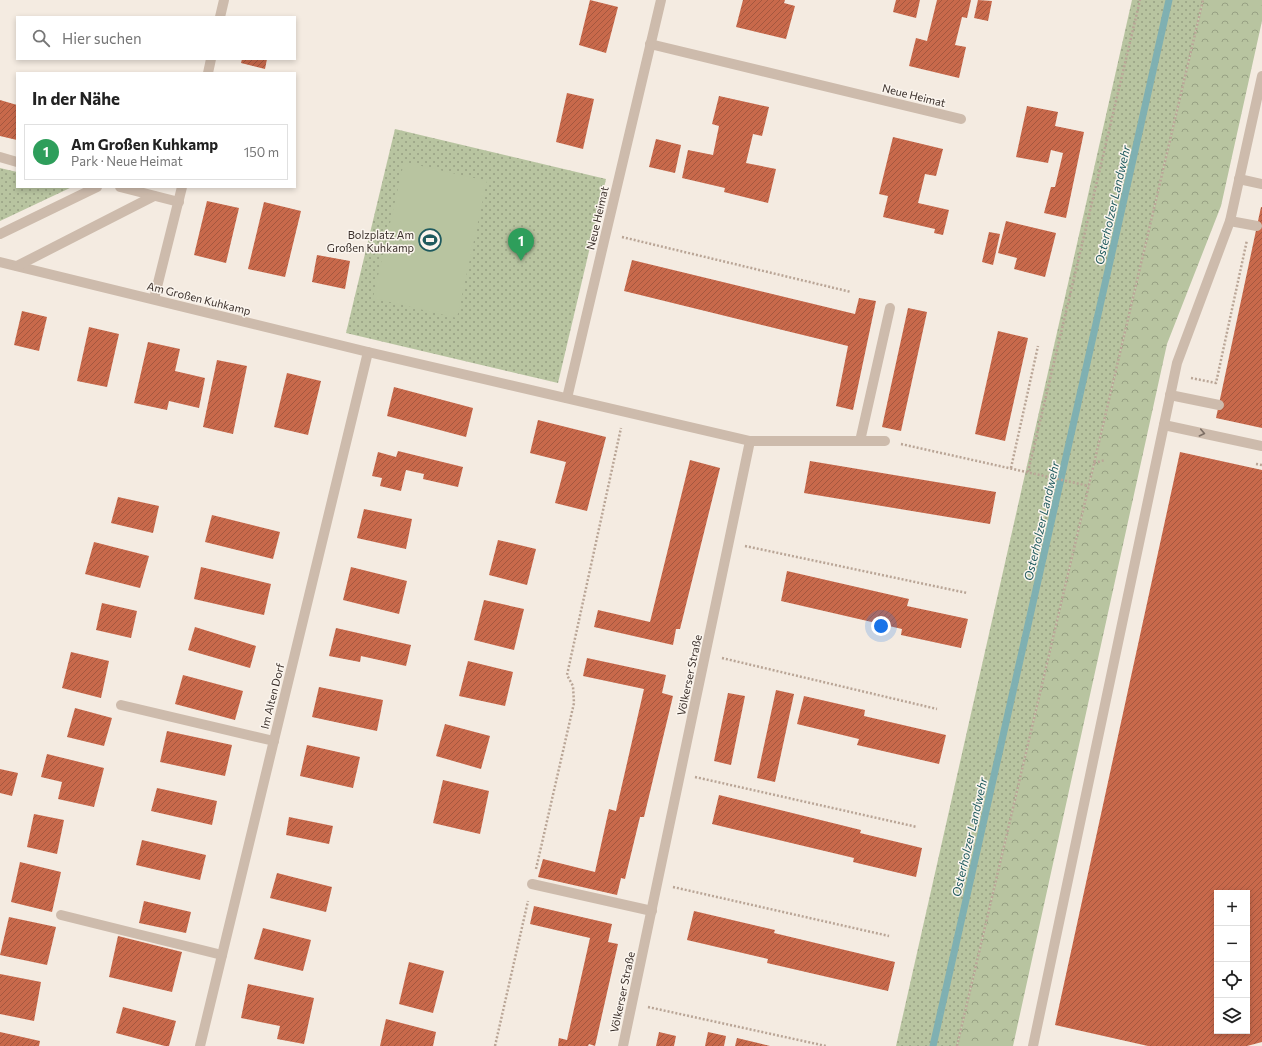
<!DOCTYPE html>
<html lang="de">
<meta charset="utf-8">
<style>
:root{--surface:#fff;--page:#f6f6f6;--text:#222;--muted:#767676;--line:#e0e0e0;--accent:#1f5a5e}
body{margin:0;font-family:Commissioner,sans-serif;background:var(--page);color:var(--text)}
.controls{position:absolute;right:12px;bottom:12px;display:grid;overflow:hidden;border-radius:0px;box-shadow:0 2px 6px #0003}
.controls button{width:36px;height:36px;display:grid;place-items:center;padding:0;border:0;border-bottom:1px solid var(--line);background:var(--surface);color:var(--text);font:20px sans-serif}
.you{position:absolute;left:881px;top:626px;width:14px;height:14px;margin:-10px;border:3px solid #fff;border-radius:50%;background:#1a73e8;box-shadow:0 0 0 6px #1a73e833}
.badge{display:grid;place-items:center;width:26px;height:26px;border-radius:50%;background:var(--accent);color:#fff;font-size:13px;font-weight:700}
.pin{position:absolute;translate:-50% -33px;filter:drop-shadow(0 1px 2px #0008)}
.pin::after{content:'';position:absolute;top:21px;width:14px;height:12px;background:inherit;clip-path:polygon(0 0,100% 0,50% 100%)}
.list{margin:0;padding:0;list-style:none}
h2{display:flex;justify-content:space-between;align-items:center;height:52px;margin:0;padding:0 16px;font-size:17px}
h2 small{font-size:13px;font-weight:400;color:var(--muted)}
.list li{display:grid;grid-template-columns:26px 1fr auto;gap:12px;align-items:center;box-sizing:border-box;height:56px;margin:0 8px 8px;padding:0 8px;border:1px solid var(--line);border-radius:0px}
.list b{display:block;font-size:15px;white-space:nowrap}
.list p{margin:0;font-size:13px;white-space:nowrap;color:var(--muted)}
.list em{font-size:13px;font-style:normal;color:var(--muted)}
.icon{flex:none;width:22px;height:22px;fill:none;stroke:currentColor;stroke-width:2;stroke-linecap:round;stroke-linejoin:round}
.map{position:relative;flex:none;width:1262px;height:1046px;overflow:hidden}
.search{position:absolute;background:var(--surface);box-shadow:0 2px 6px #0003;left:16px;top:16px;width:280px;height:44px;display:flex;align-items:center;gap:10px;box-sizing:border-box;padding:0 14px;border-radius:0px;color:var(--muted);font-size:15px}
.panel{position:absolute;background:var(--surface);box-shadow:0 2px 6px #0003;left:16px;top:72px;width:280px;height:116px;border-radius:0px}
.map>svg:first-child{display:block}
.grass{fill:url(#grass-dots)}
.forest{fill:url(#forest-crowns)}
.pitch{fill:#b8c4a0}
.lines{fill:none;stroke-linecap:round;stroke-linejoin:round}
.stream{stroke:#7fb0b2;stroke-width:7}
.building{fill:url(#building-hatch);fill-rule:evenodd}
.path{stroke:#b9a596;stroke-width:2.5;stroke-dasharray:2 2;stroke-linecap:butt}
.service{stroke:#cdbbac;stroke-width:10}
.minor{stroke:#cdbbac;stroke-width:10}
.oneway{stroke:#7d6f65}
.labels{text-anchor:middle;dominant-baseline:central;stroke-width:3;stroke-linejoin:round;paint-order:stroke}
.street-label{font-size:11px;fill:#3b302b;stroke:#fbf5ee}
.poi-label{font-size:11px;fill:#3b302b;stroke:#fbf5ee;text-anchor:end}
.water-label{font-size:12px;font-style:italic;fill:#1f5a5e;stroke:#fbf5ee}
</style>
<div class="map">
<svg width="1262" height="1046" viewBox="0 0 1262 1046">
<defs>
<pattern id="grass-dots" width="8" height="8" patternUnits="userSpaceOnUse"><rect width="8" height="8" fill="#b8c4a0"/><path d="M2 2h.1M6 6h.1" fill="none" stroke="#97a083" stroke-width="1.8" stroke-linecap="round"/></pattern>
<pattern id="forest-crowns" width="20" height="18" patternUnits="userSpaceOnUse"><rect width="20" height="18" fill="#b8c4a0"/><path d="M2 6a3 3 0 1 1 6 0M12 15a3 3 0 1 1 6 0" fill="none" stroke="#97a083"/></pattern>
<pattern id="building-hatch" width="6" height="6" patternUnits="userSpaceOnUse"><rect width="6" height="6" fill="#c8694b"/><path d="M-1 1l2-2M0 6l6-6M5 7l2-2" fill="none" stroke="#a4573f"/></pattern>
</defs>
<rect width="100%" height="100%" fill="#f4ebe1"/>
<g class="grass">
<polygon points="1132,0 1203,0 957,1046 896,1046"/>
<polygon points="395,129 606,179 558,383 346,333"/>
<polygon points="0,168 17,172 17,187 72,187 0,221"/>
</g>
<polygon class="forest" points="1203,0 1262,0 1262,21 1221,206 1167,344 1013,1046 957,1046"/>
<polygon class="pitch" points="404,162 487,181 457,318 373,298"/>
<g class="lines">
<polyline class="stream" points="933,1046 1169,0"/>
</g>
<g class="building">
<polygon points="590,0 618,7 606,53 579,45"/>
<polygon points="743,0 785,0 784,3 795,6 786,39 736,27"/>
<polygon points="896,0 920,0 916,18 893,12"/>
<polygon points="937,0 971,0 967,18 962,17 955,45 966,47 959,78 909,66 916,38 927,41"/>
<polygon points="978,0 992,1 988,21 974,18"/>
<polygon points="242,59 267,59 265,69 241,63"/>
<polygon points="567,93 594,99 583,149 556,142"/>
<polygon points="719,96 769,107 762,136 753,134 746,163 776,169 768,203 724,192 725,188 682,178 688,150 713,155 719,126 712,124"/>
<polygon points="0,100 17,105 17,140 0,136"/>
<polygon points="1027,106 1058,112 1055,126 1084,132 1066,218 1044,213 1051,187 1055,187 1063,153 1051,150 1048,163 1016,157"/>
<polygon points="893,137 943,149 936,176 925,174 918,203 949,210 943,235 934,233 935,229 883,217 888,196 879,194"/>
<polygon points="656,139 681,145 675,173 649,167"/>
<polygon points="207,201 239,208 226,263 194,255"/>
<polygon points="264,202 301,211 285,277 248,269"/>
<polygon points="1261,207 1262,207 1262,428 1216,418"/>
<polygon points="1006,221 1056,233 1045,277 1014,269 1017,258 998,253"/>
<polygon points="989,232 1000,234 993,265 982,262"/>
<polygon points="317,255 350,261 345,289 312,282"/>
<polygon points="632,260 855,314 859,298 876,301 853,410 836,406 848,346 624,291"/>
<polygon points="908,308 927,312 901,431 882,427"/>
<polygon points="22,311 47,317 39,351 14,345"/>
<polygon points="89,327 119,334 107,387 77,381"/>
<polygon points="998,331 1028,338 1005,441 975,434"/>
<polygon points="148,342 180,349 175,371 205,378 199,408 169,401 167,410 134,403"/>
<polygon points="217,360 247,366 233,434 203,427"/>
<polygon points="287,373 321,381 308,435 274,427"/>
<polygon points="394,387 473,408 466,437 387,416"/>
<polygon points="538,420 606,437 587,511 555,503 566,462 530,453"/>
<polygon points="398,451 463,467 458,487 423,479 424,474 406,470 401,491 380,486 382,478 372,476 378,452 396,457"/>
<path d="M1180,452L1262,470V1042L1247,1046H1148L1055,1025ZM1217,893H1247V1031H1217Z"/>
<polygon points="690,460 720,468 680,629 676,629 673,645 594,627 598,610 650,622"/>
<polygon points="810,461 996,492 990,524 804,493"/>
<polygon points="118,497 159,506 153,533 111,523"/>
<polygon points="364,509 412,519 406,549 357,538"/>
<polygon points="212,515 280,532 273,559 205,542"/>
<polygon points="498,540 536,549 527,585 489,575"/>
<polygon points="94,542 149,556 140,588 85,574"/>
<polygon points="201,567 271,584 264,615 194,599"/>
<polygon points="351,567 407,581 399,614 343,600"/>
<polygon points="787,571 909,599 907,606 968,619 961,648 901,635 902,629 781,601"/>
<polygon points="484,600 524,609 514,650 474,640"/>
<polygon points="102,603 137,611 131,638 96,630"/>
<polygon points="195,627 256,646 250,668 188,650"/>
<polygon points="336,628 411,645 406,666 361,656 360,662 329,656"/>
<polygon points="71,652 109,661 101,698 62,688"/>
<polygon points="587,658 666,675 662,693 673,696 644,817 640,817 625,879 621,878 617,895 538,877 543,859 595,872 609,809 616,811 644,689 583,676"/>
<polygon points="468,661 513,672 505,706 459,696"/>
<polygon points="183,675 243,691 235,720 175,704"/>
<polygon points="319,687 383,700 377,731 312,717"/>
<polygon points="776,690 794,694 775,782 757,778"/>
<polygon points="728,693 745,696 731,765 714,761"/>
<polygon points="804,696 865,710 864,716 946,735 939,764 857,745 859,739 797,724"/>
<polygon points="75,708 112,718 104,746 67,737"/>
<polygon points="445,724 490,736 481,769 436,756"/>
<polygon points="167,731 232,745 225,776 160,762"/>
<polygon points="307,745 360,757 353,788 300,776"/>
<polygon points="47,754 104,768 94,807 58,799 62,782 41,777"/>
<polygon points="0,769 18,773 12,796 0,793"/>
<polygon points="443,780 489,791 480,834 433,823"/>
<polygon points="157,788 217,801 212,825 151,811"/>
<polygon points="719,795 861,830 860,833 922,848 916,877 853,862 854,858 712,824"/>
<polygon points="34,814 64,820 57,854 27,847"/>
<polygon points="289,817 333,826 329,844 286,835"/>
<polygon points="142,840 206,855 200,880 136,865"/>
<polygon points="20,862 61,872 52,912 11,902"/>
<polygon points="277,873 332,887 326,912 270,898"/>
<polygon points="144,901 191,912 186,933 139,923"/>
<polygon points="534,906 612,924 608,942 618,944 595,1046 589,1044 588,1046 558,1046 559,1038 567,1040 590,938 530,924"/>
<polygon points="694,911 775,930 774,933 895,962 888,991 767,963 768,959 687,940"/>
<polygon points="9,917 56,927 47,965 0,955"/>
<polygon points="263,928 311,940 303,971 254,959"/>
<polygon points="118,936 182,952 172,992 109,977"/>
<polygon points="409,962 444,971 433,1013 399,1004"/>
<polygon points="0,974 41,982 34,1021 0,1014"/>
<polygon points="248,984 314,998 304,1044 277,1039 280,1026 241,1018"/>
<polygon points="123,1007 176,1021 169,1046 165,1046 116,1033"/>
<polygon points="386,1019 436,1032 433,1046 380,1046"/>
<polygon points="0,1032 40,1041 39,1046 0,1046"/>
<polygon points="659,1032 676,1036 674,1046 656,1046"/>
<polygon points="708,1032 726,1036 724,1046 705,1046"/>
<polygon points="737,1038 758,1043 770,1046 735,1046"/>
</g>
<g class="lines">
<g class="path">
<polyline points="622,237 851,292"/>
<polyline points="1191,378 1216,383 1247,240"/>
<polyline points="901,444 1089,486"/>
<polyline points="1094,463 1105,460"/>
<polyline points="1256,464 1262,465"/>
<polyline points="1011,468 1038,346"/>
<polyline points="1028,472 1140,0"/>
<polyline points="745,546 967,593"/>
<polyline points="722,658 937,709"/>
<polyline points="695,777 917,827"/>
<polyline points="536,869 574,703 573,686 567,675 621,428"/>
<polyline points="673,887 889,936"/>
<polyline points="648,1007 826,1046"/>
<polyline points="495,1046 528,901"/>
<polyline points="957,1046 1203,0"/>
</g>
<g class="service">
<polyline points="1239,179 1262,184"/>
<polyline points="1230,221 1257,226"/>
<polyline points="1170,395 1219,405"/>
<polyline points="1164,425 1262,446"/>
<polyline points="860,441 890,308"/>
<polyline points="121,705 274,741"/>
<polyline points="532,884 652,911"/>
<polyline points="61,915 222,955"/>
<polyline points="1033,1046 1177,363 1230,221 1262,76"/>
</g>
<g class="minor">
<polyline points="220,17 224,0"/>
<polyline points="650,44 961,119"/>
<polyline points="208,73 211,59"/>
<polyline points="0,157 17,162"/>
<polyline points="120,187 179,202"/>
<polyline points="0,234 97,187"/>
<polyline points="0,262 368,352 750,441 885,441"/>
<polyline points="17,266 154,196"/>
<polyline points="154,299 182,187"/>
<polyline points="567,398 661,0"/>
<polyline points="200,1046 368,352"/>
<polyline points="623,1046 750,441"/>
</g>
</g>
<defs><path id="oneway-chevron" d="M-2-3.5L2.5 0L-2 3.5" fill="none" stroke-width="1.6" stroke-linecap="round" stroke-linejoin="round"/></defs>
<use class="oneway" href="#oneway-chevron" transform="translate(1202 433) rotate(12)"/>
<defs>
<g id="stadium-ring" transform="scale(1.15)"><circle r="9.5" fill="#fbf5ee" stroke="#1f5a5e" stroke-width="1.5"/><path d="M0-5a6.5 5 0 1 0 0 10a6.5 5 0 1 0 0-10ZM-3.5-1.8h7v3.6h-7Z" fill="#1f5a5e"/></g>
</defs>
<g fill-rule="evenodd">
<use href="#stadium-ring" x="430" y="240"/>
</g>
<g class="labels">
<g class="street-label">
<text transform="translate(914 95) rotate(14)">Neue Heimat</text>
<text transform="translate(597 218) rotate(-77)">Neue Heimat</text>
<text transform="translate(199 298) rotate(14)">Am Großen Kuhkamp</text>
<text transform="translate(689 675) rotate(-78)">Völkerser Straße</text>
<text transform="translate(272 696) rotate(-76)">Im Alten Dorf</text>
<text transform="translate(622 992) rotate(-78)">Völkerser Straße</text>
</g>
<g class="poi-label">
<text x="414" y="234">Bolzplatz Am<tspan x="414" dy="13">Großen Kuhkamp</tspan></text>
</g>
<g class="water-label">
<text transform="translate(1112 205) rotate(-77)">Osterholzer Landwehr</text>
<text transform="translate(1041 521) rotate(-77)">Osterholzer Landwehr</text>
<text transform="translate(969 837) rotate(-77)">Osterholzer Landwehr</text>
</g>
</g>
</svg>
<div class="controls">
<button>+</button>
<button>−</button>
<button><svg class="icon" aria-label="locate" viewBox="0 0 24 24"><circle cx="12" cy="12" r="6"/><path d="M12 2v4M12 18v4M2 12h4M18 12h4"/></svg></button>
<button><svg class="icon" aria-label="layers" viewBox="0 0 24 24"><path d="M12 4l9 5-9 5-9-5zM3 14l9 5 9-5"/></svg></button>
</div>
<div class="you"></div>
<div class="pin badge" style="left:521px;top:261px;background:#2e9e5b">1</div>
<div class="search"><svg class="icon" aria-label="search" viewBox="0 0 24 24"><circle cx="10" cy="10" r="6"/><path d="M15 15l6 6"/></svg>Hier suchen</div>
<section class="panel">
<h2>In der Nähe<small></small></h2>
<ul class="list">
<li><span class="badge" style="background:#2e9e5b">1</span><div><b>Am Großen Kuhkamp</b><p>Park · Neue Heimat</p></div><em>150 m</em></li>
</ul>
</section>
</div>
